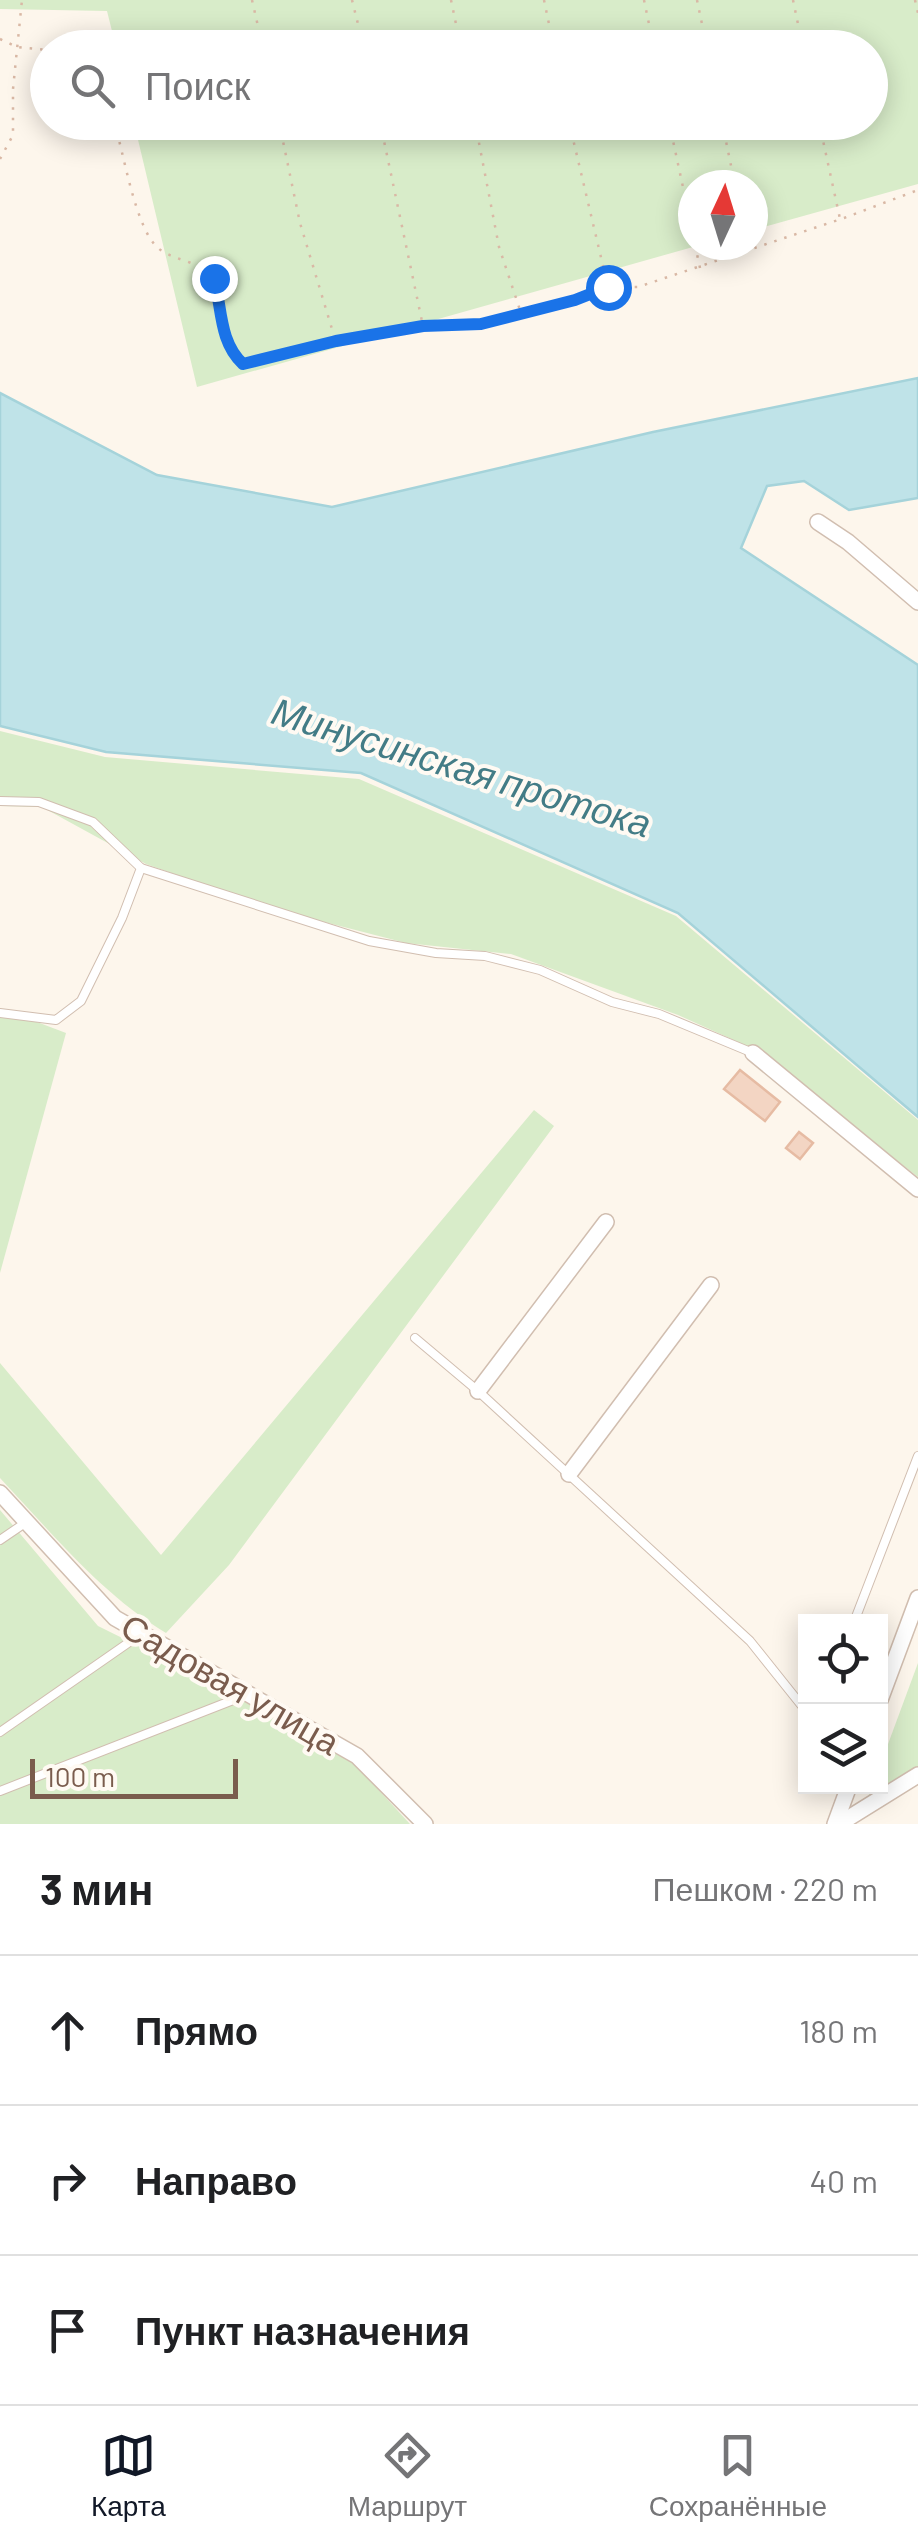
<!DOCTYPE html>
<html lang="ru">
<meta charset="utf-8">
<style>
:root{--surface:#fff;--page:#f2f2f2;--text:#202124;--muted:#757577;--line:#e0e0e0;--accent:#111827}
body{margin:0;font-family:Barlow,sans-serif;background:var(--page);color:var(--text)}
.controls{position:absolute;right:30px;bottom:30px;display:grid;overflow:hidden;border-radius:0px;box-shadow:0 5px 25px #0003}
.controls button{width:90px;height:90px;display:grid;place-items:center;padding:0;border:0;border-bottom:2px solid var(--line);background:var(--surface);color:var(--text);font:50px sans-serif}
.compass{position:absolute;left:678px;top:170px;width:90px;height:90px;border-radius:50%;background:var(--surface);box-shadow:0 5px 25px #0003;rotate:4deg}
.scale{position:absolute;left:30px;bottom:25px;width:208px;box-sizing:border-box;padding-left:10px;border:5px solid #7a5c4d;border-top:0;font-size:28px;line-height:35px;white-space:nowrap;color:#7a5c4d;-webkit-text-stroke:8px #fffaf3;paint-order:stroke}
.stop{position:absolute;width:30px;height:30px;margin:-22px;border:8px solid #1a73e8;border-radius:50%;background:#fff}
.stop.end{background:#1a73e8;border-color:#fff;box-shadow:0 2px 10px #0008}
.list{margin:0;padding:0;list-style:none}
h2{display:flex;justify-content:space-between;align-items:center;height:130px;margin:0;padding:0 40px;font-size:42px}
h2 small{font-size:32px;font-weight:400;color:var(--muted)}
.list li{display:grid;grid-template-columns:65px 1fr auto;gap:30px;align-items:center;box-sizing:border-box;height:150px;padding:0 40px;border-top:2px solid var(--line)}
.list b{display:block;font-size:38px;white-space:nowrap}
.list em{font-size:32px;font-style:normal;color:var(--muted)}
.icon{flex:none;width:55px;height:55px;fill:none;stroke:currentColor;stroke-width:2;stroke-linecap:round;stroke-linejoin:round}
.map{position:relative;flex:none;width:918px;height:1824px;overflow:hidden}
.search{position:absolute;background:var(--surface);box-shadow:0 5px 25px #0003;left:30px;right:30px;top:30px;height:110px;display:flex;align-items:center;gap:25px;box-sizing:border-box;padding:0 35px;border-radius:55px;color:var(--muted);font-size:38px}
.sheet{height:580px;background:var(--surface)}
nav{display:flex;justify-content:space-around;align-items:center;box-sizing:border-box;height:140px;border-top:2px solid var(--line);background:var(--surface);font-size:28px;color:var(--muted)}
nav a{display:grid;justify-items:center;gap:5px}
nav .on{color:var(--accent)}
.map>svg:first-child{display:block}
.green{fill:#d8ecc9}
.water{fill:#bfe3e8;stroke:#a5d3da;stroke-width:2.5}
.building{fill:#f3d5c3;stroke:#e6bba3;stroke-width:2.5}
.lines{fill:none;stroke-linecap:round;stroke-linejoin:round}
.service-casing{stroke:#d1beb0;stroke-width:10}
.minor-casing{stroke:#d1beb0;stroke-width:18}
.path{stroke:#d9b8a5;stroke-width:2.5;stroke-dasharray:2.5 8;stroke-linecap:butt}
.service{stroke:#fff;stroke-width:8}
.minor{stroke:#fff;stroke-width:15}
.route{stroke:#1a73e8;stroke-width:12}
.labels{text-anchor:middle;dominant-baseline:central;stroke-width:8;stroke-linejoin:round;paint-order:stroke}
.street-label{font-size:35px;fill:#7a5c4d;stroke:#fffaf3}
.water-label{font-size:38px;font-style:italic;fill:#437c86;stroke:#fffaf3}
</style>
<div class="map">
<svg width="918" height="1824" viewBox="0 0 918 1824">
<rect width="100%" height="100%" fill="#fdf6ec"/>
<g class="green">
<polygon points="0,0 918,0 918,184 753,230 753,185 693,185 693,245 700,245 197,387 134,123 870,122 870,48 116,47 107,11 0,9"/>
<polygon points="0,731 105,757 359,779 676,916 918,1120 918,1177 756,1050 678,1015 511,954 406,943 270,908 146,864 42,807 0,806"/>
<polygon points="16,1014 66,1033 0,1273 0,1016"/>
<path d="M534,1110L554,1126L229,1565L166,1633C101,1594 52,1533 0,1478V1363L161,1555Z"/>
<polygon points="0,1510 98,1626 181,1667 352,1761 410,1824 0,1824"/>
<polygon points="918,1663 918,1781 868,1797 872,1787 880,1786 881,1763"/>
</g>
<polygon class="water" points="918,378 918,498 849,510 804,481 767,486 741,548 918,665 918,1117 678,913 361,773 106,752 0,726 0,393 157,475 332,507 653,432"/>
<g class="building">
<polygon points="740,1070 780,1102 765,1121 724,1089"/>
<polygon points="799,1132 813,1143 800,1159 786,1148"/>
</g>
<g class="lines">
<g class="service-casing">
<g id="service">
<polyline points="0,801 39,802 93,822 141,868 122,918 81,1001 56,1020 0,1013"/>
<polyline points="141,868 369,941 436,953 485,956 540,970 612,1002 659,1014 753,1053"/>
<polyline points="415,1338 478,1391 750,1641 806,1711"/>
<polyline points="0,1540 25,1523"/>
<polyline points="854,1622 918,1456"/>
<polyline points="0,1732 141,1634"/>
<polyline points="0,1791 246,1695"/>
</g>
</g>
<g class="minor-casing">
<g id="minor">
<polyline points="818,522 848,542 918,602"/>
<polyline points="753,1053 918,1189"/>
<polyline points="478,1391 606,1222"/>
<polyline points="569,1474 711,1285"/>
<polyline points="0,1493 115,1618 357,1756 425,1824"/>
<polyline points="880,1700 918,1598"/>
<polyline points="835,1824 849,1786"/>
<polyline points="839,1824 918,1775"/>
</g>
</g>
<g class="path">
<polyline points="252,0 263,48"/>
<polyline points="352,0 364,48"/>
<polyline points="451,0 461,48"/>
<polyline points="544,0 554,48"/>
<polyline points="644,0 654,48"/>
<polyline points="697,0 707,48"/>
<polyline points="793,0 803,48"/>
<polyline points="915,0 918,13"/>
<polyline points="0,39 17,47 48,50"/>
<path d="M114,122C124,153 135,228 158,248C173,261 201,261 213,277C229,299 213,336 243,364L336,341L423,327L481,325L575,300L608,287H638L844,218L918,190"/>
<polyline points="279,122 300,223 335,339"/>
<polyline points="380,122 423,326"/>
<polyline points="475,122 499,247 520,310"/>
<polyline points="569,122 608,287"/>
<polyline points="669,122 693,234"/>
<polyline points="722,122 735,185"/>
<polyline points="819,122 840,219"/>
<polyline points="0,159 13,135 13,89 22,0"/>
<polyline points="695,245 700,268"/>
</g>
<use href="#service" class="service"/>
<use href="#minor" class="minor"/>
</g>
<g class="lines">
<path class="route" d="M214,278C222,308 219,342 243,364L336,341L423,326L481,324L575,300L608,287"/>
</g>
<g class="labels">
<g class="street-label">
<text transform="translate(231 1683) rotate(30)">Садовая улица</text>
</g>
<g class="water-label">
<text transform="translate(462 766) rotate(17)">Минусинская протока</text>
</g>
</g>
</svg>
<div class="controls">
<button><svg class="icon" aria-label="locate" viewBox="0 0 24 24"><circle cx="12" cy="12" r="6"/><path d="M12 2v4M12 18v4M2 12h4M18 12h4"/></svg></button>
<button><svg class="icon" aria-label="layers" viewBox="0 0 24 24"><path d="M12 4l9 5-9 5-9-5zM3 14l9 5 9-5"/></svg></button>
</div>
<svg class="compass" viewBox="-18 -18 36 36"><path d="M0-13l5 13h-10z" fill="#e53935"/><path d="M0 13l5-13h-10z" fill="#757577"/></svg>
<div class="scale">100 m</div>
<div class="stop" style="left:608px;top:287px"></div>
<div class="stop end" style="left:214px;top:278px"></div>
<div class="search"><svg class="icon" aria-label="search" viewBox="0 0 24 24"><circle cx="10" cy="10" r="6"/><path d="M15 15l6 6"/></svg>Поиск</div>
</div>
<section class="sheet">
<h2>3 мин<small>Пешком · 220 m</small></h2>
<ul class="list">
<li><svg class="icon" aria-label="ahead" viewBox="0 0 24 24"><path d="M12 20V5M6 11l6-6 6 6"/></svg><div><b>Прямо</b></div><em>180 m</em></li>
<li><svg class="icon" aria-label="right" viewBox="0 0 24 24"><path d="M7 20v-9h11M14 6l5 5-5 5"/></svg><div><b>Направо</b></div><em>40 m</em></li>
<li><svg class="icon" aria-label="arrive" viewBox="0 0 24 24"><path d="M6 21V4h12l-3 4 3 4H6"/></svg><div><b>Пункт назначения</b></div></li>
</ul>
</section>
<nav>
<a class="on"><svg class="icon" aria-label="map" viewBox="0 0 24 24"><path d="M3 6l6-2 6 2 6-2v14l-6 2-6-2-6 2zM9 4v14M15 6v14"/></svg>Карта</a>
<a><svg class="icon" aria-label="directions" viewBox="0 0 24 24"><path d="M12 3l9 9-9 9-9-9zM9 14v-3h6M13 9l2 2-2 2"/></svg>Маршрут</a>
<a><svg class="icon" aria-label="saved" viewBox="0 0 24 24"><path d="M7 4h10v16l-5-4-5 4z"/></svg>Сохранённые</a>
</nav>
